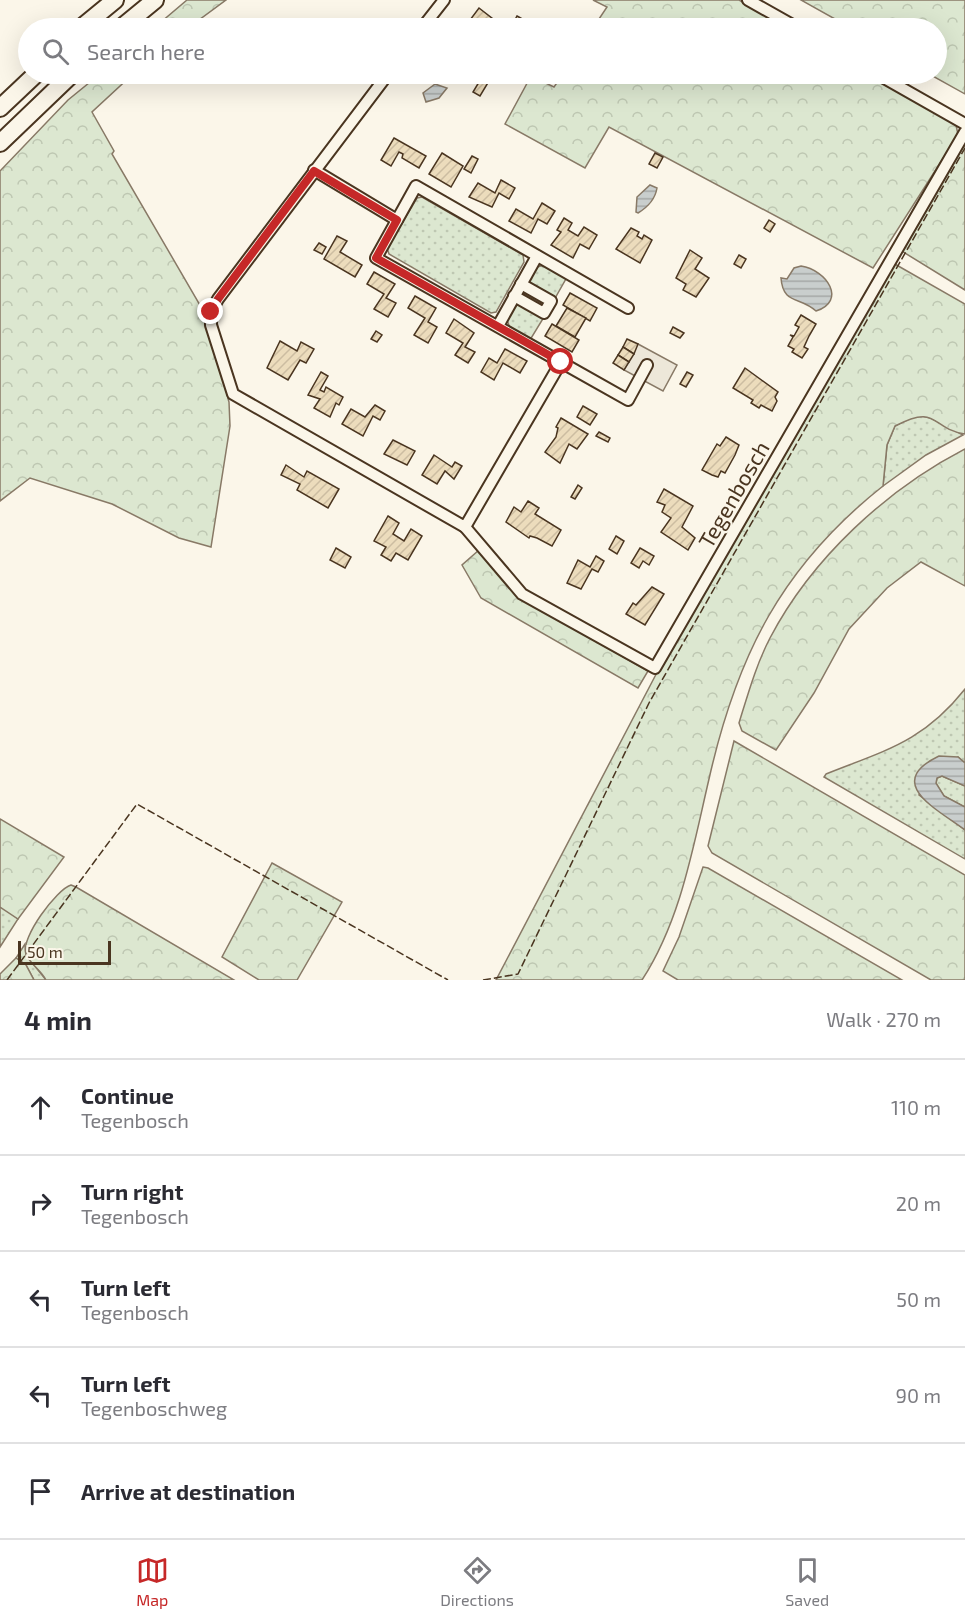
<!DOCTYPE html>
<meta charset="utf-8">
<style>
:root{--surface:#fff;--page:#f2f2f3;--text:#2b2b33;--muted:#7c7c81;--line:#e1e1e2;--accent:#c62828}
body{margin:0;font-family:"Exo 2",sans-serif;background:var(--page);color:var(--text)}
.scale{position:absolute;left:18px;bottom:15px;width:93px;box-sizing:border-box;padding-left:6px;border:3px solid #4a3520;border-top:0;font-size:16px;line-height:21px;white-space:nowrap;color:#4a3520;-webkit-text-stroke:4px #fbf6e9;paint-order:stroke}
.stop{position:absolute;width:18px;height:18px;margin:-14px;border:4px solid #c62828;border-radius:50%;background:#fff}
.stop.end{background:#c62828;border-color:#fff;box-shadow:0 2px 6px #0008}
.list{margin:0;padding:0;list-style:none}
h2{display:flex;justify-content:space-between;align-items:center;height:78px;margin:0;padding:0 24px;font-size:26px}
h2 small{font-size:20px;font-weight:400;color:var(--muted)}
.list li{display:grid;grid-template-columns:39px 1fr auto;gap:18px;align-items:center;box-sizing:border-box;height:96px;padding:0 24px;border-top:2px solid var(--line)}
.list b{display:block;font-size:22px;white-space:nowrap}
.list p{margin:0;font-size:20px;white-space:nowrap;color:var(--muted)}
.list em{font-size:20px;font-style:normal;color:var(--muted)}
.icon{flex:none;width:33px;height:33px;fill:none;stroke:currentColor;stroke-width:2;stroke-linecap:round;stroke-linejoin:round}
.map{position:relative;flex:none;width:965px;height:980px;overflow:hidden}
.search{position:absolute;background:var(--surface);box-shadow:0 6px 24px #0002;left:18px;right:18px;top:18px;height:66px;display:flex;align-items:center;gap:15px;box-sizing:border-box;padding:0 21px;border-radius:33px;color:var(--muted);font-size:22px}
.sheet{height:558px;background:var(--surface)}
nav{display:flex;justify-content:space-around;align-items:center;box-sizing:border-box;height:84px;border-top:2px solid var(--line);background:var(--surface);font-size:16px;color:var(--muted)}
nav a{display:grid;justify-items:center;gap:3px}
nav .on{color:var(--accent)}
.map>svg:first-child{display:block}
.grass{fill:url(#grass-dots);stroke:#887966;stroke-width:1.5}
.forest{fill:url(#forest-crowns);stroke:#887966;stroke-width:1.5}
.parking{fill:#ede7d9;stroke:#887966;stroke-width:1.5}
.water{fill:url(#water-rules);stroke:#887966;stroke-width:1.5}
.building{fill:url(#building-hatch);stroke:#4a3520;stroke-width:1.5}
.lines{fill:none;stroke-linecap:round;stroke-linejoin:round}
.street-casing{stroke:#4a3520;stroke-width:14}
.secondary-casing{stroke:#4a3520;stroke-width:20}
.street{stroke:#fbf6e9;stroke-width:10}
.secondary{stroke:#fbf6e9;stroke-width:16}
.fence{stroke:#4a3520;stroke-width:1.5;stroke-dasharray:8 3;stroke-linecap:butt}
.route{stroke:#c62828;stroke-width:8}
.labels{text-anchor:middle;dominant-baseline:central;stroke-width:4.5;stroke-linejoin:round;paint-order:stroke}
.street-label{font-size:22px;fill:#4a3520;stroke:#fbf6e9}
</style>
<div class="map">
<svg width="965" height="980" viewBox="0 0 965 980">
<defs>
<pattern id="grass-dots" width="8" height="8" patternUnits="userSpaceOnUse" patternTransform="scale(1.5)"><rect width="8" height="8" fill="#dce7d0"/><path d="M2 2h.1M6 6h.1" fill="none" stroke="#bec7b2" stroke-width="1.8" stroke-linecap="round"/></pattern>
<pattern id="forest-crowns" width="20" height="18" patternUnits="userSpaceOnUse" patternTransform="scale(1.5)"><rect width="20" height="18" fill="#dce7d0"/><path d="M2 6a3 3 0 1 1 6 0M12 15a3 3 0 1 1 6 0" fill="none" stroke="#bec7b2"/></pattern>
<pattern id="water-rules" width="6" height="5" patternUnits="userSpaceOnUse" patternTransform="scale(1.5)"><rect width="6" height="5" fill="#c9cecd"/><path d="M0 2.5h6" fill="none" stroke="#a5a8a6"/></pattern>
<pattern id="building-hatch" width="6" height="6" patternUnits="userSpaceOnUse" patternTransform="scale(1.5)"><rect width="6" height="6" fill="#ecdcbc"/><path d="M-1 1l2-2M0 6l6-6M5 7l2-2" fill="none" stroke="#ccbda1"/></pattern>
</defs>
<rect width="100%" height="100%" fill="#fbf6e9"/>
<g class="grass">
<polygon points="422,197 523,255 524,262 496,312 491,313 389,254 387,248 417,198"/>
<polygon points="545,265 567,277 554,300 530,286 529,281 537,267"/>
<polygon points="520,304 544,317 530,340 510,328 507,320 515,306"/>
<polygon points="917,415 931,418 963,435 926,455 883,486 887,445 895,426"/>
<path d="M965,689V763L958,757L919,795L965,830V859L824,777L826,774C886,750 923,742 965,689Z"/>
<polygon points="942,776 965,786 965,807 944,796 936,784 937,778"/>
<polygon points="2,906 18,919 0,947 0,907"/>
<polygon points="25,944 26,955 46,980 34,980 26,965 16,958"/>
</g>
<g class="forest">
<polygon points="187,0 226,0 188,28 154,28"/>
<polygon points="593,0 739,0 789,28 593,28 607,7"/>
<polygon points="801,0 965,0 965,94 929,74 936,74 936,28 851,28"/>
<polygon points="100,74 133,74 92,112 114,151 112,154 204,312 218,357 229,402 230,426 211,547 179,538 112,504 30,478 0,501 0,171 68,100"/>
<polygon points="563,74 868,74 956,124 958,135 873,268 609,127 585,168 505,124 531,76 554,87"/>
<polygon points="965,139 965,290 900,250"/>
<path d="M893,263L965,304V434C930,429 939,403 895,426L887,445L883,486C782,566 737,655 709,779C693,847 681,920 642,980H496L663,661Z"/>
<path d="M965,449V586L921,562L887,588L849,629L814,693L776,750L742,731L739,723C748,694 756,665 770,638C812,558 886,490 965,449Z"/>
<polygon points="479,550 520,598 648,671 638,688 481,598 462,565"/>
<polygon points="734,741 965,875 965,980 931,980 712,853 708,846"/>
<polygon points="0,819 64,857 18,919 0,907"/>
<polygon points="272,863 342,902 297,980 259,980 222,957"/>
<polygon points="703,867 708,868 902,980 678,980 663,971 679,937"/>
<path d="M71,885L76,887L234,980H46C41,970 29,963 26,954C20,938 57,889 71,885Z"/>
<polygon points="16,958 26,965 34,980 0,980 0,974"/>
</g>
<polygon class="parking" points="638,344 677,365 663,391 624,370"/>
<g class="water">
<polygon points="435,84 447,88 439,98 426,102 423,93"/>
<path d="M650,185L657,188C655,200 648,207 638,213L636,212L637,197Z"/>
<path d="M801,266C827,270 847,301 816,311C800,296 783,305 781,278L787,279L794,268Z"/>
<path d="M939,756L958,757L965,763V786L942,776L937,778L936,783L944,796L965,807V830C937,809 883,783 939,756Z"/>
</g>
<g class="building">
<polygon points="479,8 493,19 486,28 464,28"/>
<polygon points="517,16 533,25 531,28 511,27"/>
<polygon points="482,77 489,81 480,96 473,92"/>
<polygon points="394,138 426,156 419,168 402,158 403,154 399,152 391,166 381,160"/>
<polygon points="442,153 463,166 451,187 429,174"/>
<polygon points="655,153 663,157 657,168 649,164"/>
<polygon points="472,156 478,159 471,173 464,169"/>
<polygon points="501,180 515,188 509,199 499,193 492,207 469,197 478,183 495,193"/>
<polygon points="542,203 555,211 547,224 538,219 531,233 509,221 516,209 533,219"/>
<polygon points="564,218 572,223 568,230 578,236 584,227 597,235 589,249 580,244 573,258 551,245 561,232 557,230"/>
<polygon points="769,220 775,224 770,232 764,228"/>
<polygon points="631,228 639,232 637,236 642,239 644,235 652,240 640,263 616,249"/>
<polygon points="337,236 347,241 340,252 362,265 355,277 324,259"/>
<polygon points="319,243 326,247 322,254 314,250"/>
<polygon points="690,250 702,258 695,269 709,278 696,297 683,290 686,284 676,278"/>
<polygon points="739,255 746,259 741,268 734,264"/>
<polygon points="374,272 395,284 386,298 396,303 388,317 374,309 384,294 367,284"/>
<polygon points="570,293 597,308 590,321 563,305"/>
<polygon points="415,296 436,308 428,322 437,327 428,343 414,335 425,318 408,308"/>
<polygon points="567,308 586,318 575,337 556,326"/>
<polygon points="801,315 816,324 809,336 804,347 808,349 802,358 792,352 794,349 788,346 793,337 790,335 794,336 799,327 795,325"/>
<polygon points="454,319 474,333 465,347 475,352 468,363 455,355 463,343 446,333"/>
<polygon points="552,324 579,340 572,352 545,336"/>
<polygon points="673,327 684,333 680,338 670,333"/>
<polygon points="376,331 382,335 377,342 371,339"/>
<polygon points="627,339 638,344 634,354 623,347"/>
<polygon points="280,341 297,351 301,342 314,349 306,363 300,360 288,380 267,368"/>
<polygon points="623,347 634,354 629,362 618,355"/>
<polygon points="505,349 527,361 520,373 503,363 494,380 481,372 489,358 497,363"/>
<polygon points="618,355 629,362 624,370 613,363"/>
<polygon points="745,368 778,392 775,397 777,401 772,411 761,405 759,408 751,403 753,400 733,388"/>
<polygon points="321,372 328,376 320,390 324,392 326,387 343,397 339,405 336,403 330,417 314,408 320,399 308,395"/>
<polygon points="687,372 693,375 686,387 680,384"/>
<polygon points="375,405 385,411 380,420 373,416 363,436 342,424 351,409 365,417"/>
<polygon points="583,406 597,414 590,425 577,417"/>
<polygon points="561,418 588,434 577,449 569,444 560,463 545,452 556,437 558,428 556,427"/>
<polygon points="599,432 610,438 608,442 596,436"/>
<polygon points="726,437 739,445 735,455 725,473 721,471 718,477 712,475 702,470 717,444 720,446"/>
<polygon points="393,440 415,451 407,465 384,454"/>
<polygon points="434,455 452,467 455,462 462,466 454,479 445,471 437,484 422,475"/>
<polygon points="286,465 304,477 307,471 339,489 328,508 297,490 300,484 281,475"/>
<polygon points="578,485 582,488 575,499 571,497"/>
<polygon points="664,489 693,506 682,527 695,538 688,550 661,532 671,518 662,512 665,505 657,502"/>
<polygon points="528,501 539,508 535,514 561,530 552,546 537,538 530,536 529,538 506,522 514,507 521,512"/>
<polygon points="388,516 399,523 393,534 404,541 411,529 422,536 408,560 396,553 391,561 381,555 386,547 374,541"/>
<polygon points="616,536 624,541 617,554 609,549"/>
<polygon points="336,548 351,557 345,568 330,560"/>
<polygon points="640,548 654,556 649,565 643,561 639,568 631,563"/>
<polygon points="596,556 604,561 598,572 592,569 581,589 567,583 578,560 590,567"/>
<polygon points="652,587 664,594 645,625 626,614 633,603 636,605"/>
</g>
<g class="lines">
<g class="street-casing">
<g id="street">
<polyline points="748,0 798,28"/>
<polyline points="422,28 444,0"/>
<polyline points="388,74 218,299 211,312 211,325 233,394 465,527 561,362"/>
<polyline points="877,74 965,124"/>
<polyline points="314,170 397,220"/>
<polyline points="514,296 544,313 551,301 521,284"/>
<polyline points="628,308 416,186 376,258 628,400 647,365"/>
<polyline points="498,326 537,256"/>
<polyline points="465,527 522,594 655,668 965,132"/>
</g>
</g>
<g class="secondary-casing">
<g id="secondary">
<polyline points="81,28 115,0"/>
<polyline points="121,28 155,0"/>
<polyline points="0,108 36,74"/>
<polyline points="0,143 72,74"/>
</g>
</g>
<use href="#street" class="street"/>
<use href="#secondary" class="secondary"/>
<g class="fence">
<polyline points="7,980 137,804 448,980"/>
<polyline points="483,980 518,974 649,703 965,148"/>
</g>
</g>
<g class="lines">
<polyline class="route" points="211,312 218,299 314,171 397,220 376,258 561,362"/>
</g>
<g class="labels">
<g class="street-label">
<text transform="translate(733 494) rotate(-60)">Tegenbosch</text>
</g>
</g>
</svg>
<div class="scale">50 m</div>
<div class="stop" style="left:561px;top:362px"></div>
<div class="stop end" style="left:211px;top:312px"></div>
<div class="search"><svg class="icon" aria-label="search" viewBox="0 0 24 24"><circle cx="10" cy="10" r="6"/><path d="M15 15l6 6"/></svg>Search here</div>
</div>
<section class="sheet">
<h2>4 min<small>Walk · 270 m</small></h2>
<ul class="list">
<li><svg class="icon" aria-label="ahead" viewBox="0 0 24 24"><path d="M12 20V5M6 11l6-6 6 6"/></svg><div><b>Continue</b><p>Tegenbosch</p></div><em>110 m</em></li>
<li><svg class="icon" aria-label="right" viewBox="0 0 24 24"><path d="M7 20v-9h11M14 6l5 5-5 5"/></svg><div><b>Turn right</b><p>Tegenbosch</p></div><em>20 m</em></li>
<li><svg class="icon" aria-label="left" viewBox="0 0 24 24"><path d="M17 20v-9H6M10 6l-5 5 5 5"/></svg><div><b>Turn left</b><p>Tegenbosch</p></div><em>50 m</em></li>
<li><svg class="icon" aria-label="left" viewBox="0 0 24 24"><path d="M17 20v-9H6M10 6l-5 5 5 5"/></svg><div><b>Turn left</b><p>Tegenboschweg</p></div><em>90 m</em></li>
<li><svg class="icon" aria-label="arrive" viewBox="0 0 24 24"><path d="M6 21V4h12l-3 4 3 4H6"/></svg><div><b>Arrive at destination</b></div></li>
</ul>
</section>
<nav>
<a class="on"><svg class="icon" aria-label="map" viewBox="0 0 24 24"><path d="M3 6l6-2 6 2 6-2v14l-6 2-6-2-6 2zM9 4v14M15 6v14"/></svg>Map</a>
<a><svg class="icon" aria-label="directions" viewBox="0 0 24 24"><path d="M12 3l9 9-9 9-9-9zM9 14v-3h6M13 9l2 2-2 2"/></svg>Directions</a>
<a><svg class="icon" aria-label="saved" viewBox="0 0 24 24"><path d="M7 4h10v16l-5-4-5 4z"/></svg>Saved</a>
</nav>
